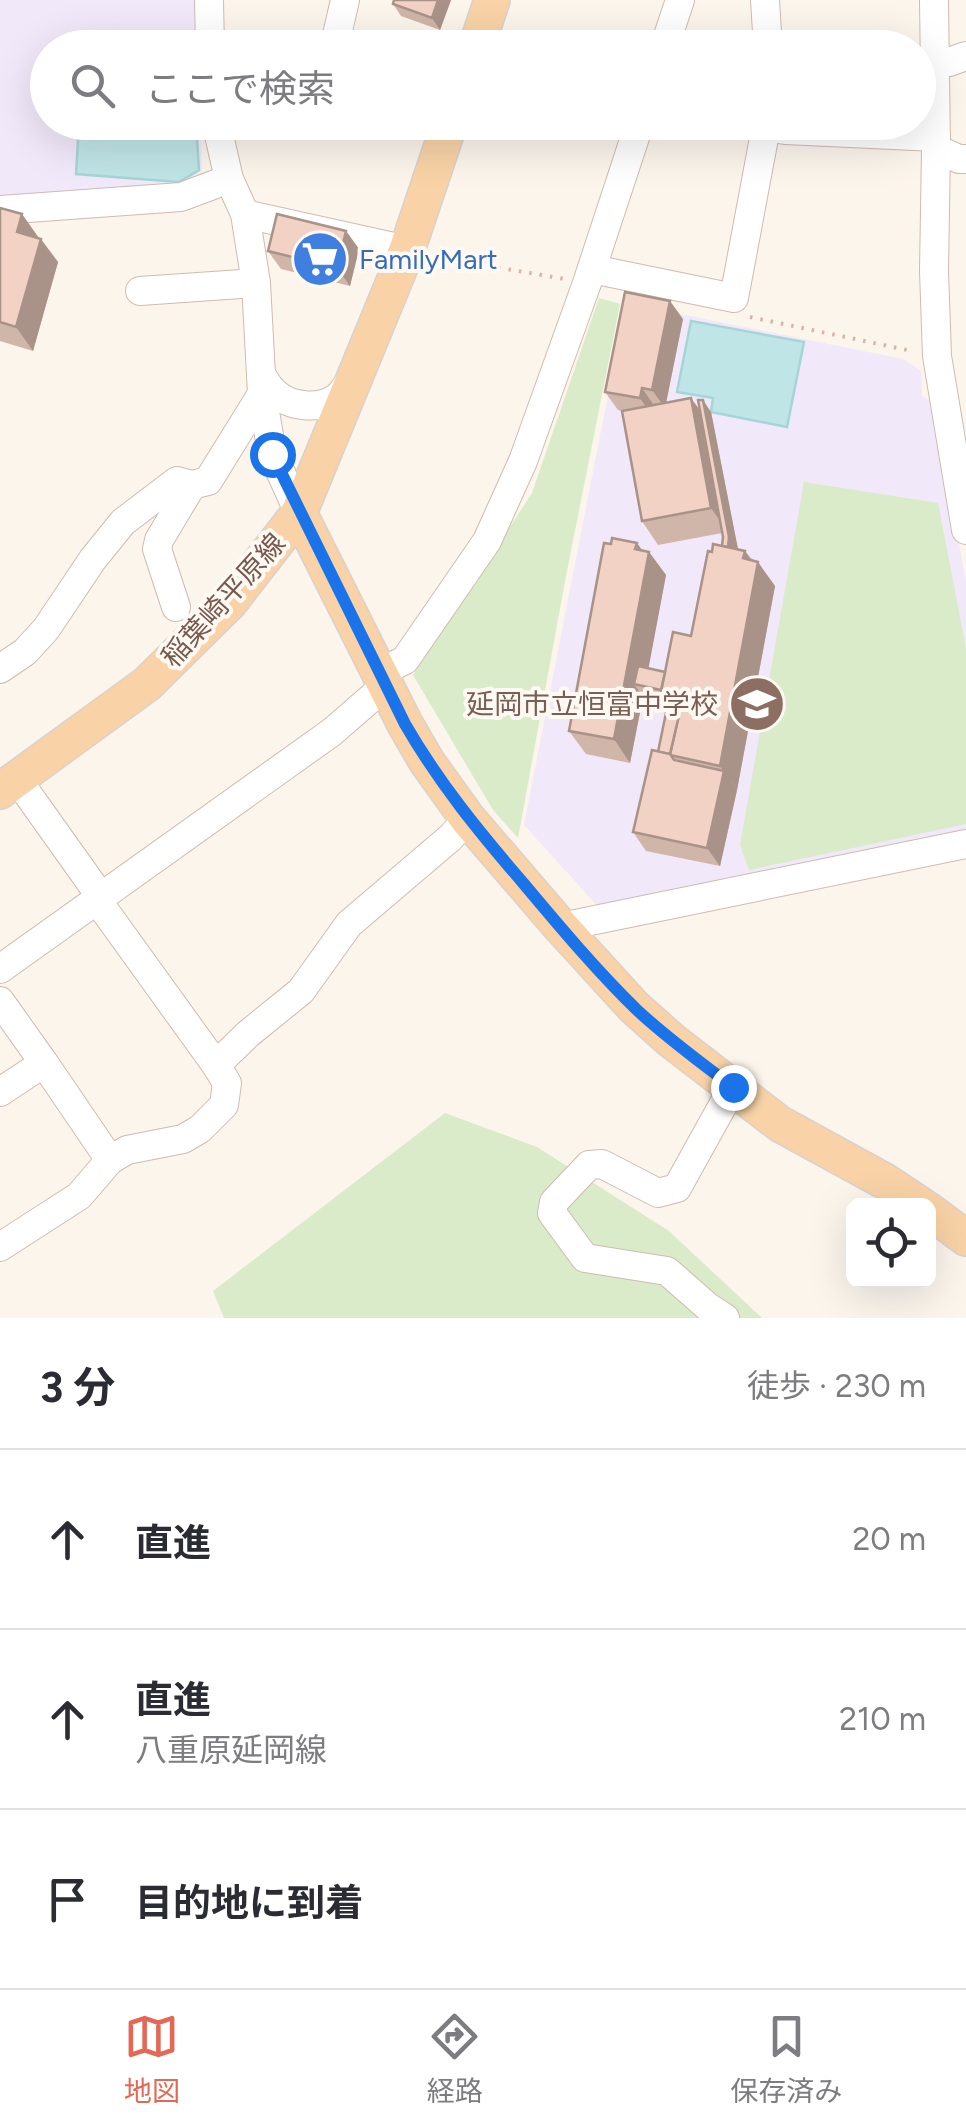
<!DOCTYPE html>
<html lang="ja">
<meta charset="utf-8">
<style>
:root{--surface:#fff;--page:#f7f7f7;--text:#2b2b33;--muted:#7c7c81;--line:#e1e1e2;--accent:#e36855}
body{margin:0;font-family:Figtree,"Noto Sans JP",sans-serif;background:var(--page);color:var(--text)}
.controls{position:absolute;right:30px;bottom:30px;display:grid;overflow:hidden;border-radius:15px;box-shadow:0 10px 40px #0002}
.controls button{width:90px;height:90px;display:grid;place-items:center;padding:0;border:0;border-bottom:2px solid var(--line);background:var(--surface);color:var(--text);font:50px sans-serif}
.stop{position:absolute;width:30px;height:30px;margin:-22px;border:8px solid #1a73e8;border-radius:50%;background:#fff}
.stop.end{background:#1a73e8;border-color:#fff;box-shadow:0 2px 10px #0008}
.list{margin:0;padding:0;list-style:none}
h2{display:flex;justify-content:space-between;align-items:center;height:130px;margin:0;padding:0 40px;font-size:42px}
h2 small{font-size:32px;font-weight:400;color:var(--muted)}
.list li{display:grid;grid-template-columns:65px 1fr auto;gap:30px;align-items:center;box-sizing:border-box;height:180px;padding:0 40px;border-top:2px solid var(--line)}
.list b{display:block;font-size:38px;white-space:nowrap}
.list p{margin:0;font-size:32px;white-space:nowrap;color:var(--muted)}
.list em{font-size:32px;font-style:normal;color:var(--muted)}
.icon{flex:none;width:55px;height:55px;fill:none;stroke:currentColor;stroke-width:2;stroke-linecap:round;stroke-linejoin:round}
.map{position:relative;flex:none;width:966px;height:1318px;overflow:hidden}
.search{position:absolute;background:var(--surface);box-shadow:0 10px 40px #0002;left:30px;right:30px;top:30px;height:110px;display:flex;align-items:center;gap:25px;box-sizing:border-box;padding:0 35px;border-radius:55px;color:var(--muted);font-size:38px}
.sheet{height:670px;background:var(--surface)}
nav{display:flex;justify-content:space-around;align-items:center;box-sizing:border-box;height:140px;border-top:2px solid var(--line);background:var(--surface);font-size:28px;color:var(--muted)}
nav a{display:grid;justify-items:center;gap:5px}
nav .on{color:var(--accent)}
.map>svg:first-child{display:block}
.education{fill:#f1e8f9}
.green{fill:#daebc9}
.water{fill:#c0e5e7;stroke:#a6d5d8;stroke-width:2.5}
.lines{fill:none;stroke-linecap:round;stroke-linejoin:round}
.minor-casing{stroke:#cfbbb0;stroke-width:30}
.major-casing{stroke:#d9d1cd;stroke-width:38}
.path{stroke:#d7b5a6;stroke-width:4;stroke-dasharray:2.5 8;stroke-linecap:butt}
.minor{stroke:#fff;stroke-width:28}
.major{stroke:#f9d3a7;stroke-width:35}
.wall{fill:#d0b5a9}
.shaded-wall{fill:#a99389}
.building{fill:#f2d2c4;stroke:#a99389;stroke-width:2.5}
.route{stroke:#1a73e8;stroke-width:12}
.labels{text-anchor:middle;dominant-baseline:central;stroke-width:8;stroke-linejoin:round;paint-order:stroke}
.shop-label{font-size:28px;fill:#366cbe;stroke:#fff9f3;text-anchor:start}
.street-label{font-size:28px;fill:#78594e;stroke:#fff9f3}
.education-label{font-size:28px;fill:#785e54;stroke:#fff9f3;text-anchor:end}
</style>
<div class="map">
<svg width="966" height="1318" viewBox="0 0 966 1318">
<rect width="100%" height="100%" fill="#fcf5ec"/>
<g class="education">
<polygon points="0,0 197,0 199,47 48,48 48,122 201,123 202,171 179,185 0,196"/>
<polygon points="626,303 903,359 921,371 922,396 934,403 966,582 966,838 603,912 524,825"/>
</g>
<g class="green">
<polygon points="599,298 620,304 566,576 518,838 493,810 413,675 532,493"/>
<polygon points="804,482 938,503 966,648 966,824 749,870 740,845"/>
<polygon points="445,1113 537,1147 669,1231 762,1318 224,1318 213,1291"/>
</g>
<g class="water">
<polygon points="79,123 196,123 199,170 179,182 76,174"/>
<polygon points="691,321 804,342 787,427 711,412 713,398 677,392"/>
</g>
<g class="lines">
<g class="minor-casing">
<g id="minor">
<polyline points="209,0 210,48"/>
<polyline points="765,0 768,48"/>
<polyline points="934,0 936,149 934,271 937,356 966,530"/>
<polyline points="334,48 345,0"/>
<polyline points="664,48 680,0"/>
<polyline points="935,62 949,62 966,56"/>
<polyline points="216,122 229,179 245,214 256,283 262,394 272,453 299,513"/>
<polyline points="766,127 785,130 936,137"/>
<polyline points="936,149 959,159 966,159"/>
<polyline points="0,210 181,197 229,179"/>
<polyline points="245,214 407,250"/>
<polyline points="592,269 734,298 767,122"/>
<polyline points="140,291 256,283"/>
<path d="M261,374C265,381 269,388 275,393C290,407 319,410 336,398C342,394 346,386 351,380"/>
<polyline points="176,607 157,549 159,540 192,485"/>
<polyline points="0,669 25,652 46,629 93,559 123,522 177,481 192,485 208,481 262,394"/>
<polyline points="379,673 405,660 487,541 523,461 587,283 640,122"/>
<polyline points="17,779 101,897"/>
<polyline points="97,900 216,1065"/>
<polyline points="561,927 966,844"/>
<polyline points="0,969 332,732 386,685"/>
<polyline points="0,1001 44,1063"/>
<polyline points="0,1092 44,1063 110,1160 127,1150 183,1139 200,1129 224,1105 227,1083 216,1065 248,1034 301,991 349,924 450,838 468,819"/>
<polyline points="0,1247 79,1196 110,1160"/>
<polyline points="725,1318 708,1307 667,1271 585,1258 552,1213 554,1202 589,1165 602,1164 658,1193 677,1188 733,1087"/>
</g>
</g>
<g class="major-casing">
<g id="major">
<polyline points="476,48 492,0"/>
<polyline points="299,513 405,724 427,762 468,819 561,927 634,1007 671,1040 780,1124 886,1182 922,1206"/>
<polyline points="0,791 147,684 229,603 299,513 407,250 450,122"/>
<polyline points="928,1210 966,1238"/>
</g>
</g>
<g class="path">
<polyline points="436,257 565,279"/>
<polyline points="750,317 912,351"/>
</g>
<use href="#minor" class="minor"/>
<use href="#major" class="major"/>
</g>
<g class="wall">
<polygon points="451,0 440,30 401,16 393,4"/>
<polygon points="0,208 38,238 58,262 33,351 0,341"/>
<polygon points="346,231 359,249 350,286 281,269 268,251"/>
<polygon points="683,319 666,403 711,412 738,550 745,551 775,586 737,790 720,866 646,851 633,832 658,752 667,708 662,701 643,697 630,763 586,754 569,731 642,550 649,552 666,575 648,668 665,672 691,636 712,552 722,546 722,533 658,545 642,521 623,411 618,410 605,392"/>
</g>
<g class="shaded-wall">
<polygon points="438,0 451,0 440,30 432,18"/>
<polygon points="22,214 39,238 17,232"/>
<polygon points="346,231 359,249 350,286 337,268"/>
<polygon points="41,239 58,262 33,351 16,327"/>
<polygon points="670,301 683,319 665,408 652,390"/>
<polygon points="642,388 655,407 653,417 640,398"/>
<polygon points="691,398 707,420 703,400 711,412 738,549 728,557 728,532 711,508"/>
<polygon points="637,543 648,558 649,552 666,575 645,687 634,684 643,697 630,763 614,739"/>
<polygon points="745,551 757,569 758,562 775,586 737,790 720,766"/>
<polygon points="724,771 737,790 720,866 707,848"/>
</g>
<g class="building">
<polygon points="394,0 438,0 432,18 393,4"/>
<polygon points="0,208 22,214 17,232 41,239 16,327 0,322"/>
<polygon points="277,214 346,231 337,268 268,251"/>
<polygon points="625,292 670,301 652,390 642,388 640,398 605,392"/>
<polygon points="691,398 711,508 642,521 622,411"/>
<polygon points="698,400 703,400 729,537 728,547 722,546 723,537"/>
<polygon points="612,538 637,543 635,549 649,552 614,739 569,731 604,543 611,544"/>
<polygon points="713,544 745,551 743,558 758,562 720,766 670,755 682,701 660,697 673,632 691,636 708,551 712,552"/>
<polygon points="638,666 665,672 661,690 634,684"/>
<polygon points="667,708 680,711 670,754 658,752"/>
<polygon points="652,750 670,754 674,760 724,771 707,848 633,832"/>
</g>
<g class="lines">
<path class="route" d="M272,454L405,724C439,783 480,833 524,884C560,927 597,971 637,1010C667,1038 700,1062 733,1087"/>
</g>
<defs>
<g id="supermarket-disc" transform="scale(2.875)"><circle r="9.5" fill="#3f7fe0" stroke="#fff9f3"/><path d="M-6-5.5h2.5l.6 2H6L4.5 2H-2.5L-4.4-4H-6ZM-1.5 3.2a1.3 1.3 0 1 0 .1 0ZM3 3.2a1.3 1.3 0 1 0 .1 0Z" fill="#fff"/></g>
<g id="school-disc" transform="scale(2.875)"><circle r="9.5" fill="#8d6e63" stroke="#fff9f3"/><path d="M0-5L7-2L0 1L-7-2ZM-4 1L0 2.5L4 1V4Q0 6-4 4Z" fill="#fff"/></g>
</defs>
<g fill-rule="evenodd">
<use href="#supermarket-disc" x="320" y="259"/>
<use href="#school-disc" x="757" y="704"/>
</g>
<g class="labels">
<g class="shop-label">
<text x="359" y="259">FamilyMart</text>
</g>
<g class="street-label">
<text transform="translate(223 600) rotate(-48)">稲葉崎平原線</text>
</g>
<g class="education-label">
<text x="718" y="704">延岡市立恒富中学校</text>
</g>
</g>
</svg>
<div class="controls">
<button><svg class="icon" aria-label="locate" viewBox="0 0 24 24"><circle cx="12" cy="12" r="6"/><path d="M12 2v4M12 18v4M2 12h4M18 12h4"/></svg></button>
</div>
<div class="stop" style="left:272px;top:454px"></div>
<div class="stop end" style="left:733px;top:1087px"></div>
<div class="search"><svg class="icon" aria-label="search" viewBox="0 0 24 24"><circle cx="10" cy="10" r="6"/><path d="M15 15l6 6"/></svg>ここで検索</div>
</div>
<section class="sheet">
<h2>3 分<small>徒歩 · 230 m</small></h2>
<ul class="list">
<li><svg class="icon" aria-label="ahead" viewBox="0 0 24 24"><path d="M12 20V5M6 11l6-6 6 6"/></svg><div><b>直進</b></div><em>20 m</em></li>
<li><svg class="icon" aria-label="ahead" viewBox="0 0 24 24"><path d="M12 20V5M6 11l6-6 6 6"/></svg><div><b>直進</b><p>八重原延岡線</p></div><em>210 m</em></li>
<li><svg class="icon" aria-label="arrive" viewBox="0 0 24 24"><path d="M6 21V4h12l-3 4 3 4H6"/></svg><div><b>目的地に到着</b></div></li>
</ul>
</section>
<nav>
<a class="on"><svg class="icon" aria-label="map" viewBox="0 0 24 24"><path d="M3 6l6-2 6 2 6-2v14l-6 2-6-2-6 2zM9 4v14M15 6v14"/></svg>地図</a>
<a><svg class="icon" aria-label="directions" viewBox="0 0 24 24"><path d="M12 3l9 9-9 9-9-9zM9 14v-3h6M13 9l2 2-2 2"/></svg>経路</a>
<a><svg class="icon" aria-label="saved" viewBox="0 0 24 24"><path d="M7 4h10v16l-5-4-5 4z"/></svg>保存済み</a>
</nav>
